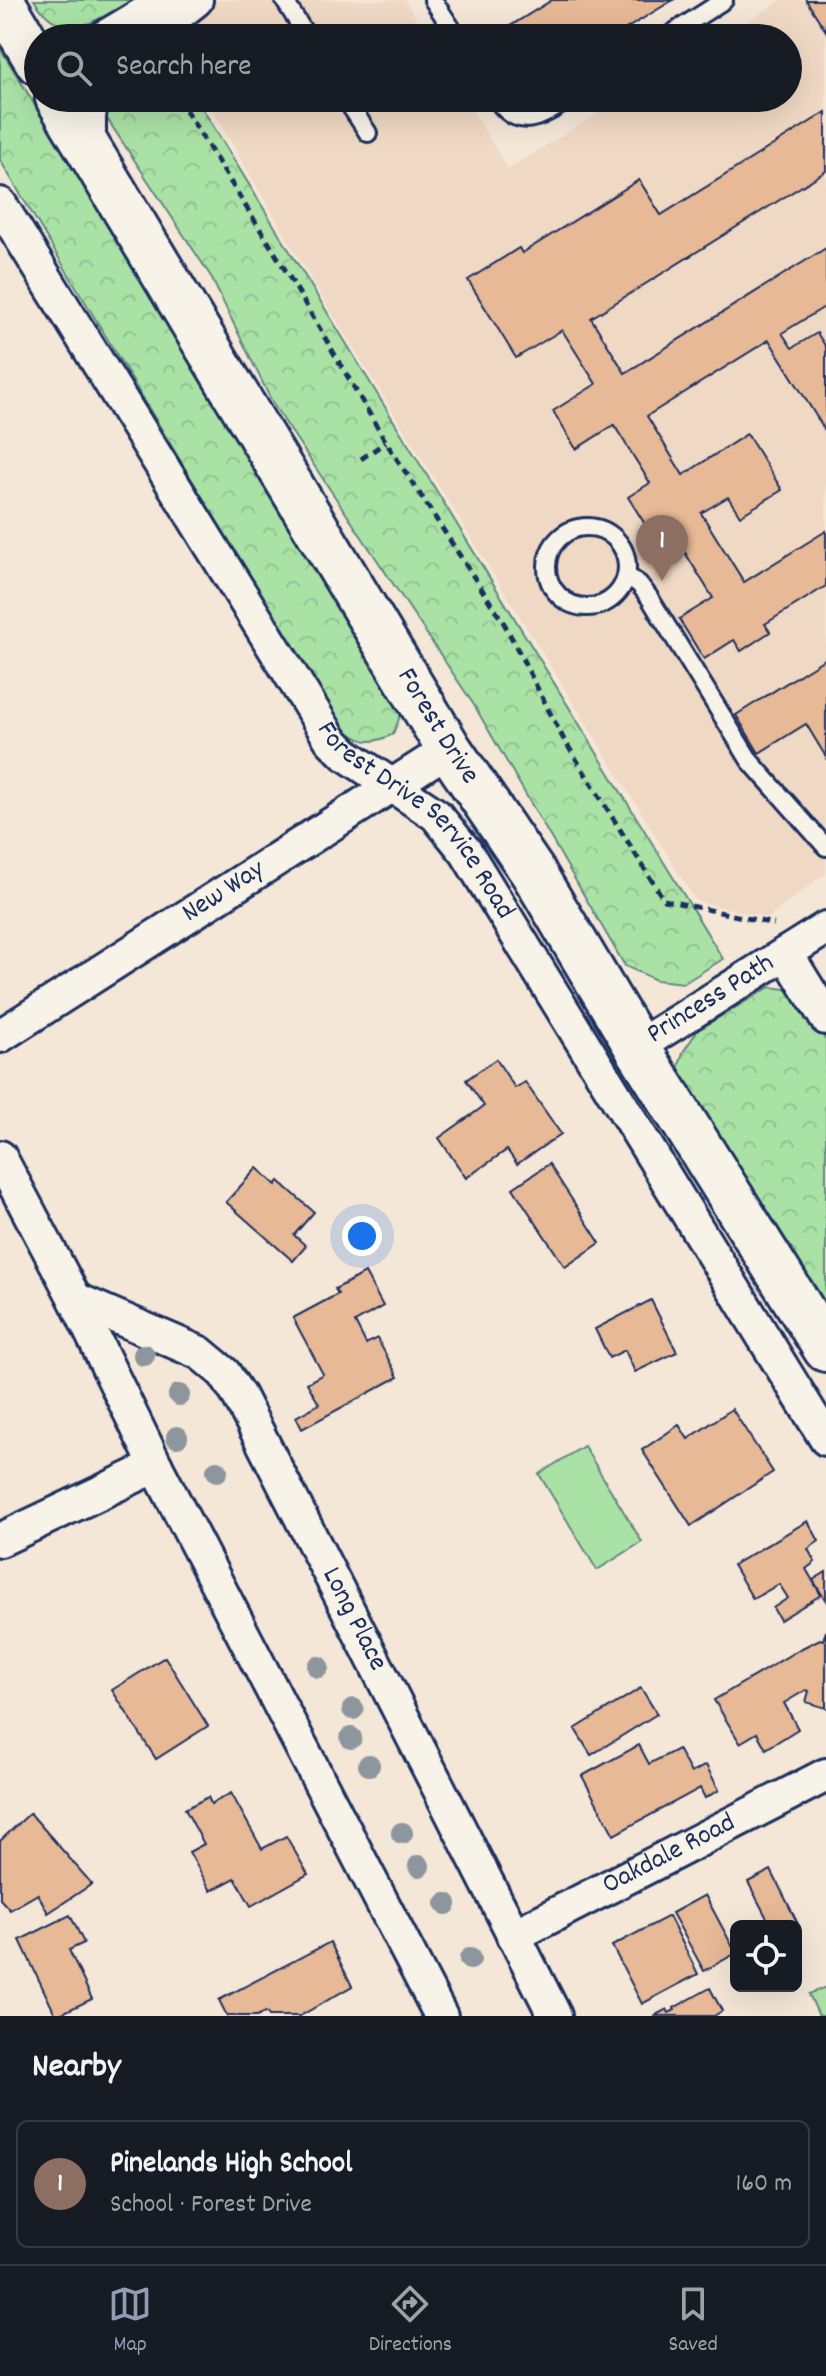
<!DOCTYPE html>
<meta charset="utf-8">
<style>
:root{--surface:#171b24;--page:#20242c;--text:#f1f3f6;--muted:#9ea1a6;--line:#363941;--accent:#919bb2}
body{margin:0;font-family:Dekko,sans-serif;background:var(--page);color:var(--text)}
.controls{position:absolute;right:24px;bottom:24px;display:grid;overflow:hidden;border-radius:12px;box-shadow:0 8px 32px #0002}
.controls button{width:72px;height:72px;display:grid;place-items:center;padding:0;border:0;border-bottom:2px solid var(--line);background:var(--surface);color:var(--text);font:40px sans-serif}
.you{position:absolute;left:362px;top:1236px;width:28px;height:28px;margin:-20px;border:6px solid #fff;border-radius:50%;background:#1a73e8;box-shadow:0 0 0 12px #1a73e833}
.badge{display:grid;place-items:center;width:52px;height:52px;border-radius:50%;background:var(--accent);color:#fff;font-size:26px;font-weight:700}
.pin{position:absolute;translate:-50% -66px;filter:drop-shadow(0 2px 4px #0008)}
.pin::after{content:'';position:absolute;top:42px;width:28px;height:24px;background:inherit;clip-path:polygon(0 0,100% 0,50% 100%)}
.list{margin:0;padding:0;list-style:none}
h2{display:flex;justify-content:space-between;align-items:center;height:104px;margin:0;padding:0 32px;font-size:34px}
h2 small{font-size:26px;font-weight:400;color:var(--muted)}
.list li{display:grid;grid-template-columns:52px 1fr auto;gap:24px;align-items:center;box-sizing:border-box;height:128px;margin:0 16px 16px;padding:0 16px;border:2px solid var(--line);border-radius:12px}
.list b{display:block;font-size:30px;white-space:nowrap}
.list p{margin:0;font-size:26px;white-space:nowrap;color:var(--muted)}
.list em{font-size:26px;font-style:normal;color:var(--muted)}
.icon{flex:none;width:44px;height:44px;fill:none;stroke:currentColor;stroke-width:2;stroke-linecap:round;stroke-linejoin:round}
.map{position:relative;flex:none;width:826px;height:2016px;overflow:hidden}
.search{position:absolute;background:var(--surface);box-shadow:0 8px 32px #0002;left:24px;right:24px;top:24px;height:88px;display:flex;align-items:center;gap:20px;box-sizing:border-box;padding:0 28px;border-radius:44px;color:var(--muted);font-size:30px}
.sheet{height:248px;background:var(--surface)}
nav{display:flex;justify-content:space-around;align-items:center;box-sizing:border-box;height:112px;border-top:2px solid var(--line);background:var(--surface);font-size:22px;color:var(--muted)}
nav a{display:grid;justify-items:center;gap:4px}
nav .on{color:var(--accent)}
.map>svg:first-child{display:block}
.built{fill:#f0d9c4}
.green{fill:#aae2a6;stroke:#628882;stroke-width:2}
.park{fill:url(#park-crowns);stroke:#628882;stroke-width:2}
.building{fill:#e7b997;stroke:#1b2f5e;stroke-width:2}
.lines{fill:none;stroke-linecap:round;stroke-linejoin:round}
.service-casing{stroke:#1b2f5e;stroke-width:22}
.minor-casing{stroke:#1b2f5e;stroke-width:38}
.secondary-casing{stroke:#1b2f5e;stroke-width:50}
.path{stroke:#1b2f5e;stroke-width:5;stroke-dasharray:8 6;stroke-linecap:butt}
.service{stroke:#f7f3e8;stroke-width:16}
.minor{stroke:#f7f3e8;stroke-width:32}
.secondary{stroke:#f7f3e8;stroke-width:44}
.tree{fill:#8d969d}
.labels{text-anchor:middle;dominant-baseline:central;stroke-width:8;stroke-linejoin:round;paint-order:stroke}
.street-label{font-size:28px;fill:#1b2f5e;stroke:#f7f3e8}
</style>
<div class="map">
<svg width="826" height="2016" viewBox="0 0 826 2016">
<defs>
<pattern id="park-crowns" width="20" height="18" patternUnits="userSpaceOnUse" patternTransform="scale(2)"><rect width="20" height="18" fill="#aae2a6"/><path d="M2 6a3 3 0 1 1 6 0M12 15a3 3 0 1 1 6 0" fill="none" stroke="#92c291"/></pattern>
</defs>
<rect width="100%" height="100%" fill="#f4e7d8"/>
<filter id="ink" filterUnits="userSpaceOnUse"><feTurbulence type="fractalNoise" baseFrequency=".0125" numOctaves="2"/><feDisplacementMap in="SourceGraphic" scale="16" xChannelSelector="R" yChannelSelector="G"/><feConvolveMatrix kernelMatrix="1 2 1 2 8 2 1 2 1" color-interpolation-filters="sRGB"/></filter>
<g filter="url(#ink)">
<g class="built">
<polygon points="147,0 405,0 428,38 170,38"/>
<polygon points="782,0 826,0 826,873 768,918 696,901 317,289 205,98 465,98 508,169 623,98 788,98 788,38 721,38"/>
</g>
<g class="green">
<polygon points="584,1446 642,1542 597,1570 539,1474"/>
<polygon points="826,1987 826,2016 819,2016 809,1994"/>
</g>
<g class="park">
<path d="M34,0H134C97,19 64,48 34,0Z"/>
<path d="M0,48L398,697L401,714L393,734C368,747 360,741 339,725L0,160Z"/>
<polygon points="109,98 196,98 723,959 684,983 656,980 625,966 474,705 273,404 210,275 106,117"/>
<polygon points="770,987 786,989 800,998 826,1041 826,1312 678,1069 683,1052 698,1030"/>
</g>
<g class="building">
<polygon points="552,0 673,0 611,38 491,38"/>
<polygon points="806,0 826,0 826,31"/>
<polygon points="826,112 826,171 591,318 625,373 826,248 826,306 782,333 792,348 817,333 826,347 826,432 769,340 647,416 683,475 747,434 782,490 740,516 728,497 701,513 744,582 826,531 826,586 765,624 770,632 741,651 734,640 704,659 679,619 713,598 684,551 668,561 628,497 650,483 614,425 576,449 553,411 596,384 562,330 516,358 468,280 519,248 522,253 639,180 661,215"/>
<polygon points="826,658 826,757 806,724 759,753 736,715"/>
<polygon points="496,1059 515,1088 525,1082 561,1134 517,1164 507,1150 466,1178 439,1138 484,1106 466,1080"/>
<polygon points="549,1164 600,1243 565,1267 513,1188"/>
<polygon points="257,1168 276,1185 279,1181 314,1212 294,1235 306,1246 293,1261 226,1202"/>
<polygon points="365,1273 383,1306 355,1322 366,1344 377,1338 398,1377 302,1429 296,1417 319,1404 307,1383 323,1374 293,1318 338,1294 335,1289"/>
<polygon points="651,1300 677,1352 635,1372 625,1350 609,1358 595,1329"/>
<polygon points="732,1409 773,1472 691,1526 642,1450 679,1425 688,1439"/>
<polygon points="808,1521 819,1541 808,1549 815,1562 806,1569 821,1595 780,1620 773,1608 788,1598 779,1584 753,1599 733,1565"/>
<polygon points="826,1572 826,1601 813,1580"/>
<polygon points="826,1631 826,1708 806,1702 809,1691 806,1690 784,1703 798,1729 766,1749 757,1733 740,1743 714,1700 800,1649 820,1639 823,1640"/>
<polygon points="165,1657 208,1726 156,1759 112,1690"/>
<polygon points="641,1688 657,1714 591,1755 575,1729"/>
<polygon points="639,1745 649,1764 678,1749 691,1773 706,1765 719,1790 705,1798 700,1788 614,1835 582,1776"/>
<polygon points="231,1793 262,1849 286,1836 308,1874 251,1906 235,1878 211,1891 189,1852 204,1844 185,1809 208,1797 211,1804"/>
<polygon points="30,1813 92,1884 48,1913 38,1894 10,1910 0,1899 0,1841"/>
<polygon points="771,1870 800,1928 796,1930 796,1926 771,1926 748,1882"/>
<polygon points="705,1895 736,1953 704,1971 672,1913"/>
<polygon points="70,1915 84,1943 69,1950 92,1999 56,2016 20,1940"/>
<polygon points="669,1916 698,1974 642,2004 612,1946"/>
<polygon points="330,1942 352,1986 300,2016 269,2016 266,2012 257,2016 227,2016 219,2000"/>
<polygon points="710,1988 722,2011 714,2016 654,2016 667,2009 669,2013 675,2010 674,2008"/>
</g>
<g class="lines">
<g class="service-casing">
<g id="service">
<polyline points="284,0 308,38"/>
<polyline points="433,0 458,38"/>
<polyline points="665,38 724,0"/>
<polyline points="345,98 368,133"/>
<path d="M496,98C519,134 543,116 571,98"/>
<circle cx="587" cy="567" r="40"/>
<polyline points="627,576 639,584 649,597 750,761 826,847"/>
</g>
</g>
<g class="minor-casing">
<g id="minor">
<polyline points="103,38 167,0"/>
<polyline points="148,38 196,0"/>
<polyline points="89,150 89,116 92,98"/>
<path id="s1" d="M0,204L331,740L345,754L436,815L466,852L826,1439"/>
<polyline points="786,953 826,1018"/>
<path id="s2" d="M0,1036L449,749"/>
<path id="s3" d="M637,1047L826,928"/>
<polyline points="0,1157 75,1299 156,1466 441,2016"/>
<path id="s4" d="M75,1299L200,1353L224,1373L239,1396L555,2016"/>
<polyline points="0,1540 156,1466"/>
<path id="s5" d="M513,1936L826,1775"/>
</g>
</g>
<g class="secondary-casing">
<g id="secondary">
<polyline points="1,0 38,62"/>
<path id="s6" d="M58,98L449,749L534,874L637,1047L826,1349"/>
</g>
</g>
<g class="path">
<polyline points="178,98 280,261 386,442 505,625 563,738 664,900 774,924"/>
<polyline points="361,459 386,442"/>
</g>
<use href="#service" class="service"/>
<use href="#minor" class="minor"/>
<use href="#secondary" class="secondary"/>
</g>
<g class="tree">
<circle cx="144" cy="1355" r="11"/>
<circle cx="179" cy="1395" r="11"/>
<circle cx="177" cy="1437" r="11"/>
<circle cx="217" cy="1471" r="11"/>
<circle cx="318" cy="1667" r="11"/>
<circle cx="353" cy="1709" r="11"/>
<circle cx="351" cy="1738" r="11"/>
<circle cx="369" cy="1765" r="11"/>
<circle cx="402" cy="1833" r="11"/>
<circle cx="419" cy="1866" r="11"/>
<circle cx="446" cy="1904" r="11"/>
<circle cx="470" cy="1959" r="11"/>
</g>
</g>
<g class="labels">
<g class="street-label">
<text stroke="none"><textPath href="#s6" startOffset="734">Forest Drive</textPath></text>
<text stroke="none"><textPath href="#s1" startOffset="748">Forest Drive Service Road</textPath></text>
<text stroke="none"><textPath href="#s2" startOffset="266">New Way</textPath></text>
<text stroke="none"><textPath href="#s3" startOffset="88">Princess Path</textPath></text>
<text stroke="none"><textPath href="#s4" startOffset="446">Long Place</textPath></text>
<text stroke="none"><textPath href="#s5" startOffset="176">Oakdale Road</textPath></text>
</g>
</g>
</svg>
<div class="controls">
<button><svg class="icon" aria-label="locate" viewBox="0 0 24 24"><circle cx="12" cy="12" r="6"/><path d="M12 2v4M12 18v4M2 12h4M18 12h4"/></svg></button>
</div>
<div class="you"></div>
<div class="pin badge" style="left:662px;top:581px;background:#8d6e63">1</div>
<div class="search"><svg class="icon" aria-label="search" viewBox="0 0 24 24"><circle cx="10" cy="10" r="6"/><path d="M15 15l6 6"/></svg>Search here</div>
</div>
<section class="sheet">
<h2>Nearby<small></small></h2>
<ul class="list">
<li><span class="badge" style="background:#8d6e63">1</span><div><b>Pinelands High School</b><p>School · Forest Drive</p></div><em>160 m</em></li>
</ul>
</section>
<nav>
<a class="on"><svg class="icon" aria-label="map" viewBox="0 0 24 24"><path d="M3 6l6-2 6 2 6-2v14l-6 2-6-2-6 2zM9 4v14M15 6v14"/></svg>Map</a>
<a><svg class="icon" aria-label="directions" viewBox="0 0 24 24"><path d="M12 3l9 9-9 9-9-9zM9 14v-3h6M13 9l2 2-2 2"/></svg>Directions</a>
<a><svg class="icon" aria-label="saved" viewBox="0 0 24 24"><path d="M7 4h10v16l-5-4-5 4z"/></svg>Saved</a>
</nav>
